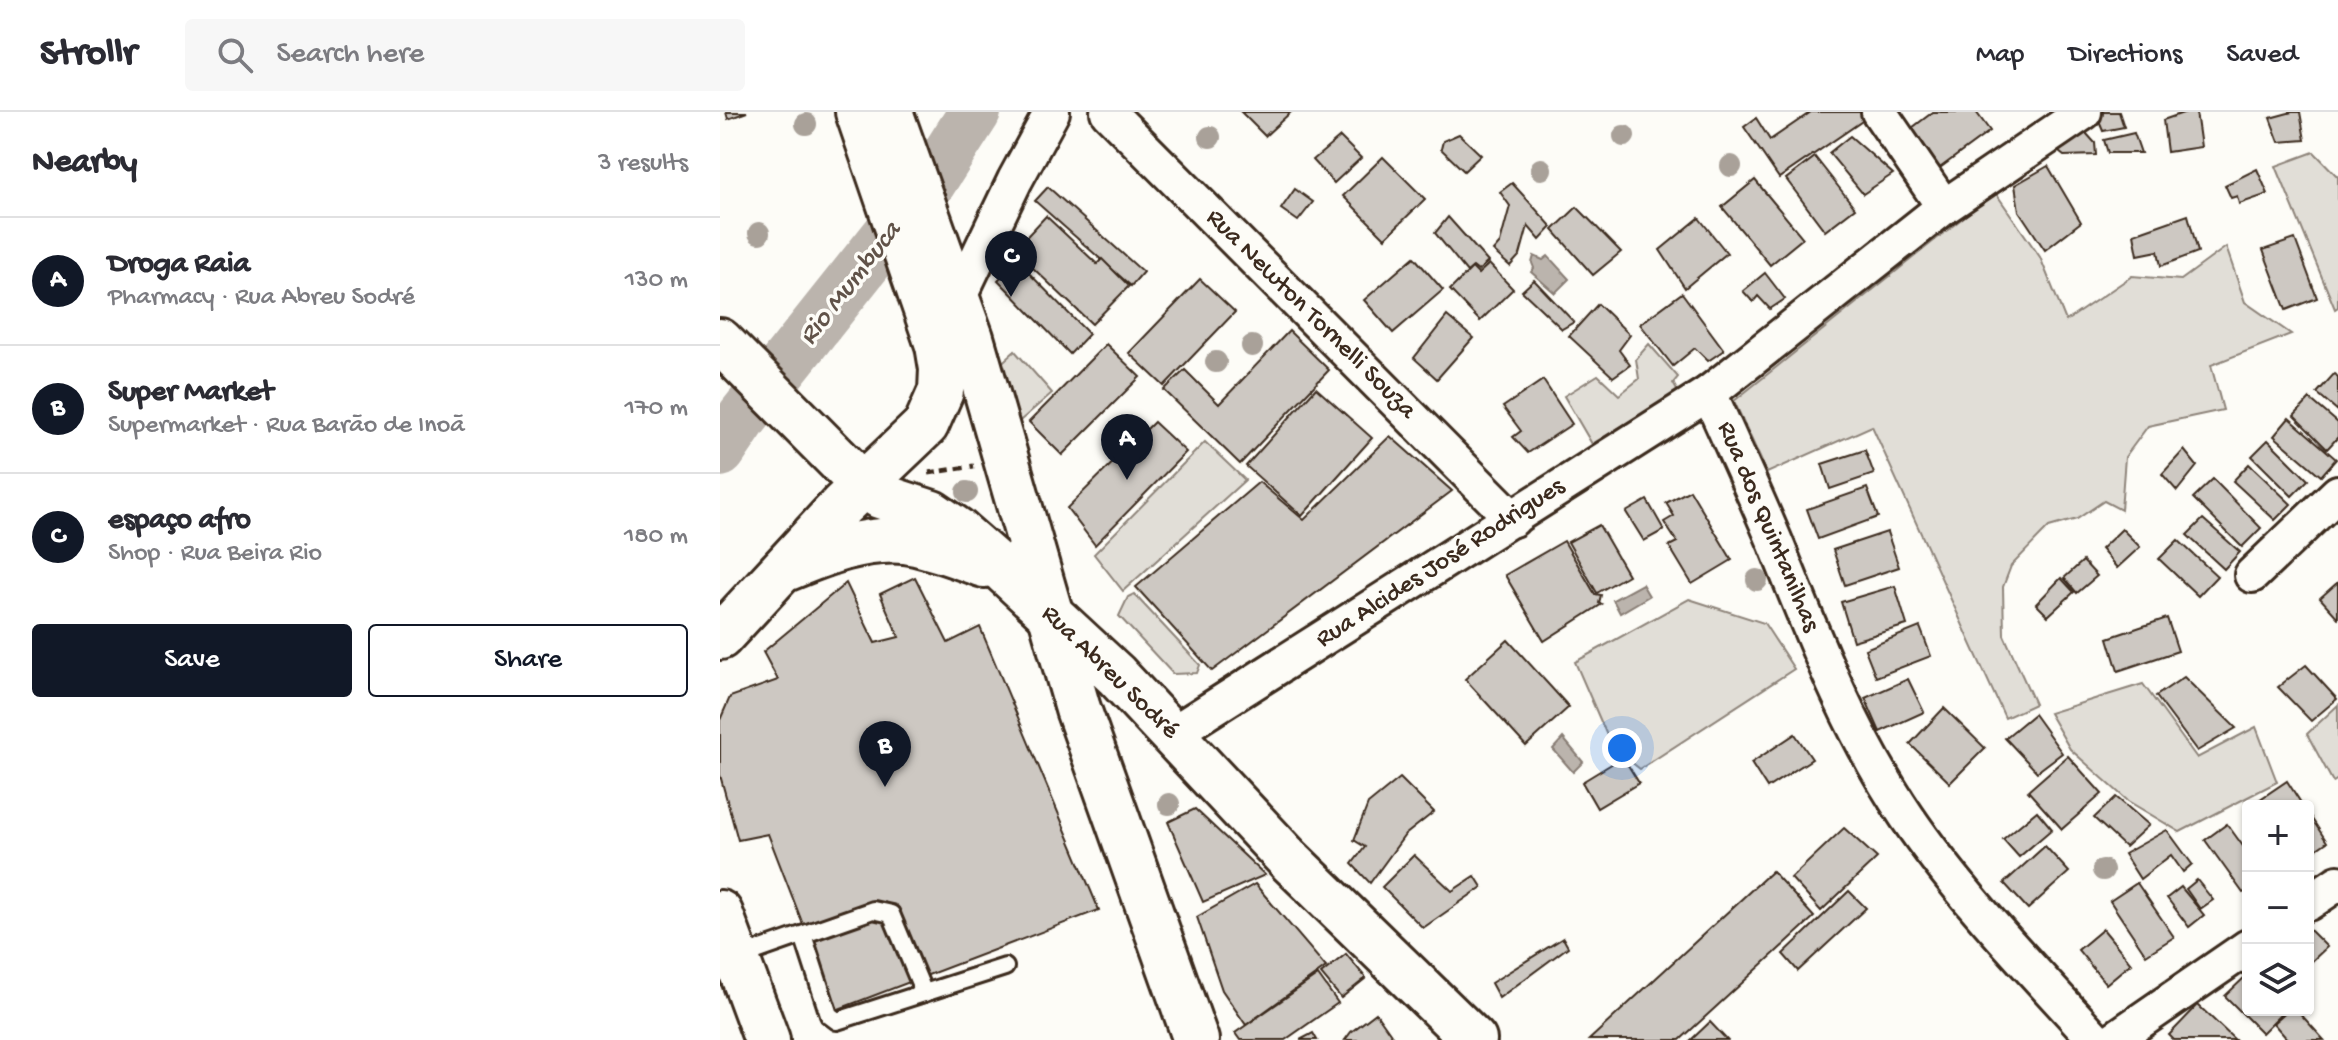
<!DOCTYPE html>
<meta charset="utf-8">
<style>
:root{--surface:#fff;--page:#f7f7f7;--text:#2b2b33;--muted:#7c7c81;--line:#e1e1e2;--accent:#111827}
body{margin:0;font-family:"Gochi Hand",sans-serif;background:var(--page);color:var(--text)}
.controls{position:absolute;right:24px;bottom:24px;display:grid;overflow:hidden;border-radius:8px;box-shadow:0 2px 6px #0004}
.controls button{width:72px;height:72px;display:grid;place-items:center;padding:0;border:0;border-bottom:2px solid var(--line);background:var(--surface);color:var(--text);font:40px sans-serif}
.you{position:absolute;left:902px;top:636px;width:28px;height:28px;margin:-20px;border:6px solid #fff;border-radius:50%;background:#1a73e8;box-shadow:0 0 0 12px #1a73e833}
.badge{display:grid;place-items:center;width:52px;height:52px;border-radius:50%;background:var(--accent);color:#fff;font-size:26px;font-weight:700}
.pin{position:absolute;translate:-50% -66px;filter:drop-shadow(0 2px 4px #0008)}
.pin::after{content:'';position:absolute;top:42px;width:28px;height:24px;background:inherit;clip-path:polygon(0 0,100% 0,50% 100%)}
.list{margin:0;padding:0;list-style:none}
h2{display:flex;justify-content:space-between;align-items:center;height:104px;margin:0;padding:0 32px;font-size:34px}
h2 small{font-size:26px;font-weight:400;color:var(--muted)}
.list li{display:grid;grid-template-columns:52px 1fr auto;gap:24px;align-items:center;box-sizing:border-box;height:128px;padding:0 32px;border-top:2px solid var(--line)}
.list b{display:block;font-size:30px;white-space:nowrap}
.list p{margin:0;font-size:26px;white-space:nowrap;color:var(--muted)}
.list em{font-size:26px;font-style:normal;color:var(--muted)}
.actions{display:flex;gap:16px;padding:24px 32px}
.actions a{flex:1;padding:18px 0;border:2px solid var(--accent);border-radius:8px;text-align:center;font-size:28px;color:var(--accent)}
.actions .main{background:var(--accent);color:#fff}
.icon{flex:none;width:44px;height:44px;fill:none;stroke:currentColor;stroke-width:2;stroke-linecap:round;stroke-linejoin:round}
.map{position:relative;flex:none;width:1618px;height:928px;overflow:hidden}
header{display:flex;align-items:center;gap:48px;box-sizing:border-box;height:112px;padding:0 40px;background:var(--surface);border-bottom:2px solid var(--line)}
header strong{font-size:38px}
nav{display:flex;gap:44px;margin-inline-start:auto;font-size:28px}
.search{width:560px;height:72px;background:var(--page);display:flex;align-items:center;gap:20px;box-sizing:border-box;padding:0 28px;border-radius:8px;color:var(--muted);font-size:30px}
main{display:flex}
aside{flex:1;background:var(--surface)}
.map>svg:first-child{display:block}
.green{fill:#e1ded7;stroke:#8e847a;stroke-width:2}
.water{fill:#bbb4ad;stroke:#887d74;stroke-width:2}
.lines{fill:none;stroke-linecap:round;stroke-linejoin:round}
.river{stroke:#bbb4ad;stroke-width:52}
.building{fill:#cdc8c2;stroke:#3b2a1e;stroke-width:2}
.lane-casing{stroke:#3b2a1e;stroke-width:22}
.street-casing{stroke:#3b2a1e;stroke-width:40}
.secondary-casing{stroke:#3b2a1e;stroke-width:50}
.path{stroke:#3b2a1e;stroke-width:5;stroke-dasharray:8 6;stroke-linecap:butt}
.lane{stroke:#fdfcf7;stroke-width:16}
.street{stroke:#fdfcf7;stroke-width:34}
.secondary{stroke:#fdfcf7;stroke-width:44}
.tree{fill:#a9a199}
.labels{text-anchor:middle;dominant-baseline:central;stroke-width:7;stroke-linejoin:round;paint-order:stroke}
.street-label{font-size:26px;fill:#3b2a1e;stroke:#fdfcf7}
.water-label{font-size:28px;font-style:italic;fill:#615349;stroke:#fdfcf7}
</style>
<header>
<strong>Strollr</strong>
<div class="search"><svg class="icon" aria-label="search" viewBox="0 0 24 24"><circle cx="10" cy="10" r="6"/><path d="M15 15l6 6"/></svg>Search here</div>
<nav><a>Map</a><a>Directions</a><a>Saved</a></nav>
</header>
<main>
<aside>
<h2>Nearby<small>3 results</small></h2>
<ul class="list">
<li><span class="badge">A</span><div><b>Droga Raia</b><p>Pharmacy · Rua Abreu Sodré</p></div><em>130 m</em></li>
<li><span class="badge">B</span><div><b>Super Market</b><p>Supermarket · Rua Barão de Inoã</p></div><em>170 m</em></li>
<li><span class="badge">C</span><div><b>espaço afro</b><p>Shop · Rua Beira Rio</p></div><em>180 m</em></li>
</ul>
<div class="actions"><a class="main">Save</a><a>Share</a></div>
</aside>
<div class="map">
<svg width="1618" height="928" viewBox="0 0 1618 928">
<rect width="100%" height="100%" fill="#fdfcf7"/>
<filter id="ink" filterUnits="userSpaceOnUse"><feTurbulence type="fractalNoise" baseFrequency=".0125" numOctaves="2"/><feDisplacementMap in="SourceGraphic" scale="16" xChannelSelector="R" yChannelSelector="G"/><feConvolveMatrix kernelMatrix="1 2 1 2 8 2 1 2 1" color-interpolation-filters="sRGB"/></filter>
<g filter="url(#ink)">
<g class="green">
<polygon points="1594,40 1618,65 1618,195 1615,197 1556,54"/>
<polygon points="1275,80 1320,145 1346,209 1412,164 1461,168 1506,135 1525,190 1571,222 1491,253 1503,298 1428,314 1405,345 1401,398 1384,389 1357,407 1329,415 1291,454 1283,475 1284,523 1315,592 1285,606 1152,314 1047,361 1014,289"/>
<polygon points="929,232 958,265 953,271 958,280 872,332 844,284 878,263 899,283 919,267 916,247"/>
<polygon points="295,239 332,281 293,315 278,254"/>
<polygon points="485,330 525,368 403,479 374,442"/>
<polygon points="414,482 480,553 477,561 453,562 399,504 408,485"/>
<polygon points="969,487 1044,511 1074,557 920,657 892,635 855,550"/>
<polygon points="1423,572 1477,646 1536,615 1557,670 1460,720 1408,689 1350,637 1329,601"/>
<polygon points="1618,593 1618,667 1613,670 1587,622"/>
</g>
<g class="water">
<polygon points="814,144 823,148 828,144 849,167 835,181 811,160 814,156 812,151"/>
<polygon points="922,472 929,484 900,501 893,488"/>
<polygon points="843,626 863,650 853,660 833,637"/>
</g>
<g class="lines">
<polyline class="river" points="0,339 23,305 211,69 255,0"/>
</g>
<g class="building">
<polygon points="6,0 27,0 8,7"/>
<polygon points="521,0 571,0 545,24"/>
<polygon points="1091,0 1144,0 1148,5 1059,66 1024,15 1036,6 1050,28"/>
<polygon points="1213,0 1256,0 1270,19 1217,58 1188,19"/>
<polygon points="1375,0 1399,0 1404,15 1383,19"/>
<polygon points="1466,0 1476,0 1481,35 1447,40 1443,8"/>
<polygon points="1572,0 1580,0 1585,28 1559,30 1550,6"/>
<polygon points="1357,11 1375,31 1376,43 1344,44 1330,33"/>
<polygon points="1414,21 1421,41 1388,41 1384,28"/>
<polygon points="739,22 761,43 744,59 721,37 723,29"/>
<polygon points="1130,24 1173,62 1143,82 1109,41"/>
<polygon points="620,25 641,46 614,71 593,48"/>
<polygon points="663,45 705,87 665,126 623,84"/>
<polygon points="1095,45 1135,96 1105,119 1066,67"/>
<polygon points="1328,54 1361,110 1325,138 1299,99 1295,73"/>
<polygon points="1537,57 1548,82 1519,92 1517,84 1511,86 1505,73"/>
<polygon points="1035,68 1083,126 1050,153 1002,95"/>
<polygon points="792,71 832,115 820,128 808,114 800,143 790,154 773,139 780,131 790,94 780,80"/>
<polygon points="328,75 423,160 411,174 315,89"/>
<polygon points="575,77 593,90 578,109 561,97"/>
<polygon points="857,95 901,140 873,163 833,118"/>
<polygon points="1468,103 1478,140 1441,154 1438,139 1418,143 1414,122"/>
<polygon points="326,104 377,152 382,147 409,174 372,212 294,138"/>
<polygon points="728,105 768,150 758,159 753,155 747,160 715,121"/>
<polygon points="979,106 1007,141 965,176 940,138"/>
<polygon points="1575,127 1597,186 1566,198 1543,138"/>
<polygon points="694,145 723,178 673,221 644,188"/>
<polygon points="297,149 369,222 350,242 278,168"/>
<polygon points="769,152 793,177 760,209 730,178 752,156 758,162"/>
<polygon points="1045,161 1065,187 1050,197 1038,184 1033,190 1023,179"/>
<polygon points="480,167 515,200 444,274 409,241"/>
<polygon points="814,168 854,210 842,217 802,179"/>
<polygon points="962,181 1004,238 988,249 975,236 953,254 920,212"/>
<polygon points="878,192 910,223 899,238 910,253 893,265 849,224"/>
<polygon points="727,204 753,226 717,267 694,246"/>
<polygon points="569,219 609,258 520,352 444,278 465,258 499,292"/>
<polygon points="386,232 420,265 342,343 309,310"/>
<polygon points="1614,262 1618,265 1618,299 1597,281"/>
<polygon points="823,268 852,312 808,341 793,325 801,319 783,295"/>
<polygon points="596,276 652,326 582,404 526,354"/>
<polygon points="1590,287 1618,311 1618,325 1607,337 1574,304"/>
<polygon points="1569,306 1616,347 1601,364 1554,324"/>
<polygon points="434,310 466,340 375,433 347,396"/>
<polygon points="670,324 732,379 492,559 416,475 539,370 584,408"/>
<polygon points="1548,328 1588,368 1572,384 1532,344"/>
<polygon points="1145,338 1154,362 1110,377 1102,352"/>
<polygon points="1464,338 1477,354 1457,379 1442,362"/>
<polygon points="1529,352 1571,392 1555,408 1513,369"/>
<polygon points="1493,367 1541,416 1522,435 1473,386"/>
<polygon points="1147,376 1158,405 1098,427 1087,397"/>
<polygon points="970,378 1012,448 972,472 949,434 957,430 944,410 954,404 946,391"/>
<polygon points="927,388 944,418 924,429 906,400"/>
<polygon points="1483,407 1520,440 1504,457 1467,423"/>
<polygon points="879,413 908,463 877,481 848,430"/>
<polygon points="1402,417 1420,435 1397,456 1381,437"/>
<polygon points="1167,420 1179,455 1125,473 1113,438"/>
<polygon points="1458,428 1497,464 1478,484 1439,447"/>
<polygon points="844,429 875,482 881,483 879,491 882,492 824,529 785,463"/>
<polygon points="1363,449 1377,464 1357,481 1344,466"/>
<polygon points="195,465 228,531 260,515 379,798 116,898 48,722 18,728 0,663 0,608 10,585 58,568 43,540 126,471 155,531 179,525 160,482"/>
<polygon points="1341,466 1354,480 1328,504 1316,492"/>
<polygon points="1618,470 1618,506 1600,486"/>
<polygon points="1175,474 1187,513 1133,529 1121,490"/>
<polygon points="1447,506 1458,539 1398,559 1388,526"/>
<polygon points="1200,515 1211,544 1156,565 1145,537"/>
<polygon points="788,528 849,595 806,634 745,567"/>
<polygon points="1586,553 1617,587 1591,609 1558,575"/>
<polygon points="1464,565 1516,616 1477,639 1436,584"/>
<polygon points="1188,567 1204,600 1160,620 1145,586"/>
<polygon points="1224,596 1265,636 1230,671 1190,632"/>
<polygon points="1314,602 1342,641 1317,660 1285,626"/>
<polygon points="1075,622 1092,647 1047,676 1031,651"/>
<polygon points="1348,644 1382,682 1342,717 1308,679"/>
<polygon points="903,645 919,671 877,696 862,670"/>
<polygon points="680,666 714,700 685,723 650,771 632,752 645,735 634,728 648,692"/>
<polygon points="1567,669 1583,694 1530,694"/>
<polygon points="1396,685 1429,713 1405,735 1374,706"/>
<polygon points="475,697 545,763 483,790 448,710"/>
<polygon points="1317,699 1332,717 1299,745 1283,727"/>
<polygon points="1588,701 1607,730 1588,743"/>
<polygon points="1507,712 1528,741 1528,778 1523,781 1485,728"/>
<polygon points="1124,716 1157,746 1101,799 1071,766"/>
<polygon points="1447,718 1472,752 1463,760 1451,743 1420,767 1404,742"/>
<polygon points="1325,734 1349,760 1308,797 1284,771"/>
<polygon points="694,743 732,779 755,764 762,775 703,816 662,775"/>
<polygon points="1052,759 1094,805 960,928 869,928"/>
<polygon points="1477,768 1493,788 1480,797 1466,777"/>
<polygon points="1417,771 1454,825 1426,843 1390,789"/>
<polygon points="535,772 606,855 526,913 502,878 477,805"/>
<polygon points="1461,775 1484,803 1469,815 1447,786"/>
<polygon points="1129,779 1146,796 1078,859 1063,842"/>
<polygon points="1588,816 1607,835 1591,850 1588,847"/>
<polygon points="1383,817 1411,851 1386,872 1358,838"/>
<polygon points="843,826 848,835 779,886 771,871"/>
<polygon points="626,842 646,866 621,886 601,862"/>
<polygon points="1528,862 1528,898 1565,898 1542,921 1505,884"/>
<polygon points="598,863 618,891 565,928 520,928 515,921"/>
<polygon points="1478,893 1515,928 1454,928 1449,923"/>
<polygon points="1568,898 1577,898 1604,928 1568,928 1553,911"/>
<polygon points="656,901 675,928 625,928 631,920"/>
<polygon points="990,910 1007,928 971,928"/>
<polygon points="593,921 597,928 580,928"/>
</g>
<g class="lines">
<g class="lane-casing">
<g id="lane">
<polyline points="83,823 109,903 117,909 285,855"/>
<polyline points="19,845 153,798 171,802 204,881"/>
</g>
</g>
<g class="street-casing">
<g id="street">
<polyline points="388,0 793,407"/>
<polyline points="1159,0 1224,95"/>
<path d="M1364,0L1224,95L989,281C1012,333 1036,384 1058,437C1095,529 1131,622 1187,705C1242,786 1311,856 1376,928"/>
<polyline points="238,187 295,68 332,0"/>
<polyline points="1532,463 1618,381"/>
<polyline points="452,622 989,281"/>
<polyline points="1588,791 1618,771"/>
<polyline points="1393,928 1528,835"/>
</g>
</g>
<g class="secondary-casing">
<g id="secondary">
<polyline points="170,0 251,226 358,597 476,928"/>
<polyline points="0,229 143,373 160,384 212,401 237,418 285,460 396,563 570,749 754,928"/>
<path d="M68,456C104,441 145,425 185,429C212,433 238,444 264,453"/>
<polyline points="0,525 122,393 206,313 221,279 222,257 218,233 138,0"/>
<polyline points="0,801 47,928"/>
</g>
</g>
<polyline class="path" points="209,361 254,354"/>
<use href="#lane" class="lane"/>
<use href="#street" class="street"/>
<use href="#secondary" class="secondary"/>
</g>
<g class="tree">
<circle cx="86" cy="12" r="11"/>
<circle cx="904" cy="24" r="11"/>
<circle cx="490" cy="25" r="11"/>
<circle cx="1011" cy="54" r="11"/>
<circle cx="821" cy="57" r="11"/>
<circle cx="39" cy="121" r="11"/>
<circle cx="532" cy="234" r="11"/>
<circle cx="496" cy="250" r="11"/>
<circle cx="247" cy="380" r="11"/>
<circle cx="1037" cy="468" r="11"/>
<circle cx="449" cy="692" r="11"/>
<circle cx="1383" cy="758" r="11"/>
</g>
</g>
<g class="labels">
<g class="street-label">
<text transform="translate(590 203) rotate(45)">Rua Newton Tornelli Souza</text>
<text transform="translate(1047 415) rotate(67)">Rua dos Quintanilhas</text>
<text transform="translate(721 452) rotate(-33)">Rua Alcides José Rodrigues</text>
<text transform="translate(389 561) rotate(44)">Rua Abreu Sodré</text>
</g>
<g class="water-label">
<text transform="translate(131 172) rotate(-52)">Rio Mumbuca</text>
</g>
</g>
</svg>
<div class="controls">
<button>+</button>
<button>−</button>
<button><svg class="icon" aria-label="layers" viewBox="0 0 24 24"><path d="M12 4l9 5-9 5-9-5zM3 14l9 5 9-5"/></svg></button>
</div>
<div class="you"></div>
<div class="pin badge" style="left:407px;top:368px">A</div>
<div class="pin badge" style="left:165px;top:675px">B</div>
<div class="pin badge" style="left:291px;top:185px">C</div>
</div>
</main>
